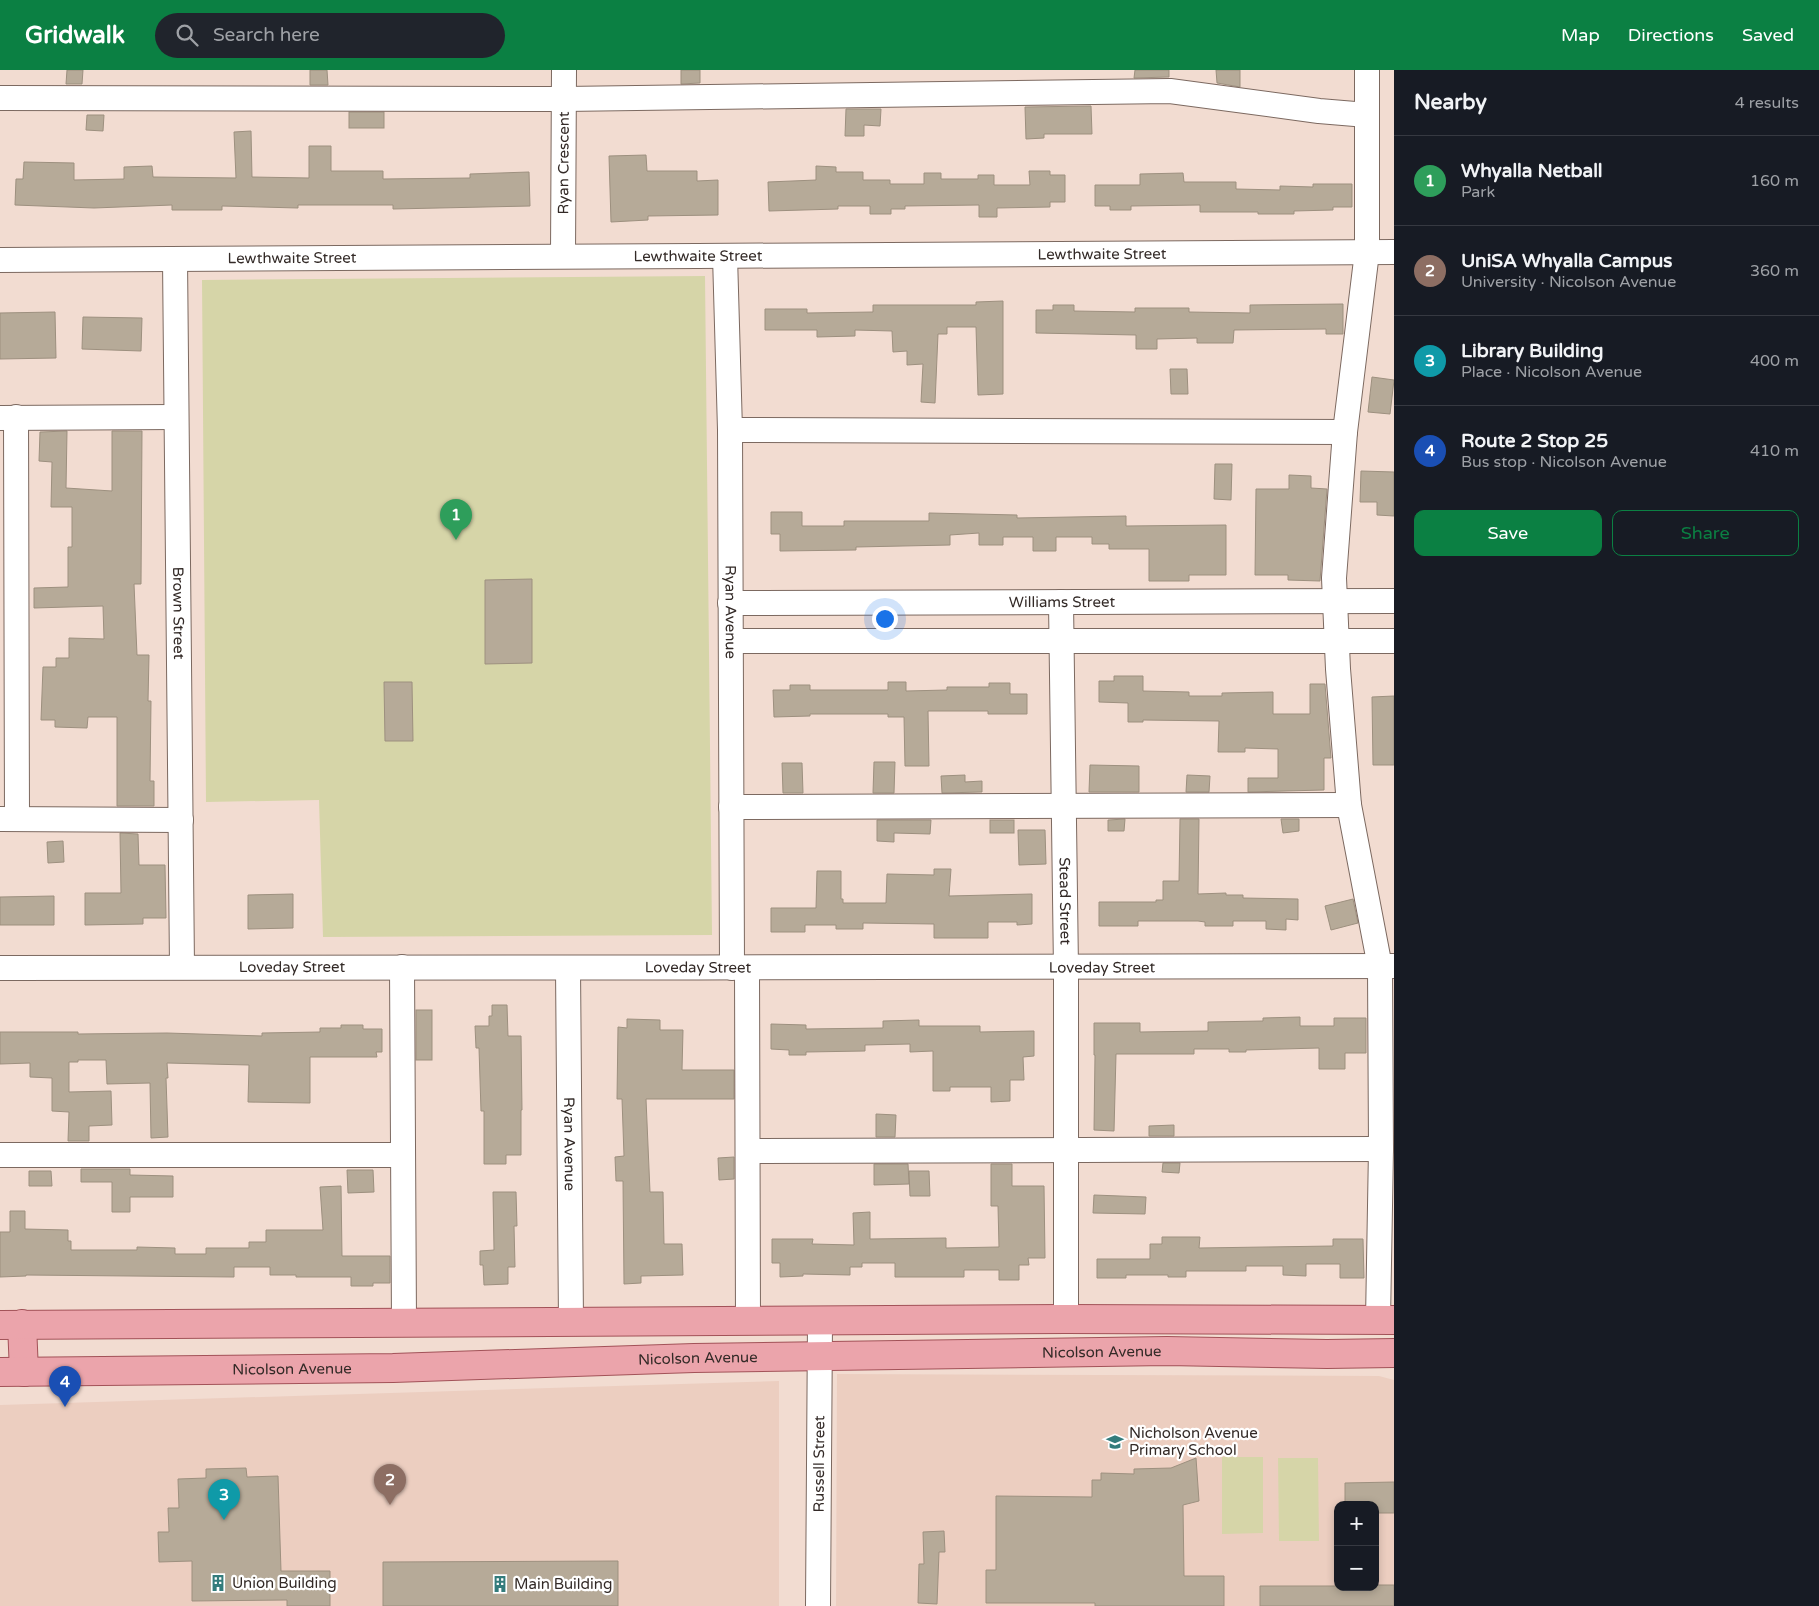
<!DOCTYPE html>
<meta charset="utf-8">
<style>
:root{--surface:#171b24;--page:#20242c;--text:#f1f3f6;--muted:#9ea1a6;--line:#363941;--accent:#0b8043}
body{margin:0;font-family:"Varela Round",sans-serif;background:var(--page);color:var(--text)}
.controls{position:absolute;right:15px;bottom:15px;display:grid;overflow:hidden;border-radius:10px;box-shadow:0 2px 8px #0003}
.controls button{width:45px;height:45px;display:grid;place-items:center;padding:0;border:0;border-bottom:1px solid var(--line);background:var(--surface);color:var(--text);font:25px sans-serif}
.you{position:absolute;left:884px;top:548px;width:18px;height:18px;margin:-12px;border:4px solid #fff;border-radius:50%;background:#1a73e8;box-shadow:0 0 0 8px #1a73e833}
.badge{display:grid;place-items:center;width:32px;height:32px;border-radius:50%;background:var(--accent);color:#fff;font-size:16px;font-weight:700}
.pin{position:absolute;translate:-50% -41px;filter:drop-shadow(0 1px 2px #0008)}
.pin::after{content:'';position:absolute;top:26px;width:18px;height:15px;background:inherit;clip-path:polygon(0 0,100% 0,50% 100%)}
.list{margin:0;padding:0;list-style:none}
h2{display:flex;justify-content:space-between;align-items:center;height:65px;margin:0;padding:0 20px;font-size:21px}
h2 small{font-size:16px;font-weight:400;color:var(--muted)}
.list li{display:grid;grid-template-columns:32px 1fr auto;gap:15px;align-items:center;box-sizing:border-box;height:90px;padding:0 20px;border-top:1px solid var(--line)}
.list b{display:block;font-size:19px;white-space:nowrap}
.list p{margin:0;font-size:16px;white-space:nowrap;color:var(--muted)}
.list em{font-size:16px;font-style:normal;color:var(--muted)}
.actions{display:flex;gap:10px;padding:15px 20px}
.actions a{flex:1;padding:11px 0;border:1px solid var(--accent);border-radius:10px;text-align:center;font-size:18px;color:var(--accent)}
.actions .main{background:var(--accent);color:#fff}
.icon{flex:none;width:28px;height:28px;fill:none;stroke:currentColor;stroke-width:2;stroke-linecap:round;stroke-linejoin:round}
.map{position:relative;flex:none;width:1394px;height:1536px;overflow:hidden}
header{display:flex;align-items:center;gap:30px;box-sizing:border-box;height:70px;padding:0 25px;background:var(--accent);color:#fff}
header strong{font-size:24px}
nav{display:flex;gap:28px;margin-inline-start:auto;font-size:18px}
.search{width:350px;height:45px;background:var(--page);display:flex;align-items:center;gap:12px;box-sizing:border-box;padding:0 18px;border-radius:28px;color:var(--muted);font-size:19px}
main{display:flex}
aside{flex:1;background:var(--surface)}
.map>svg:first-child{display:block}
.built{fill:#eccec0;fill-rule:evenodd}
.green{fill:#d6d5a8}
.building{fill:#b6aa98;stroke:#9d907f}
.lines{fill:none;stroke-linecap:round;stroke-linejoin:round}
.minor-casing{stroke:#7c6960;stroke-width:26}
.major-casing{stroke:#a25258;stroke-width:30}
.minor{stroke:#fff;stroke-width:24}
.major{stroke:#eba4ab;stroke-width:28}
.labels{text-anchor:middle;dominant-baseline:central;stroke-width:4.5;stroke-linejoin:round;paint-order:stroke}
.street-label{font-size:15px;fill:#332a27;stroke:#fff}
.poi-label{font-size:15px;fill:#332a27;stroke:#fff;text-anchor:start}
</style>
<header>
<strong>Gridwalk</strong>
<div class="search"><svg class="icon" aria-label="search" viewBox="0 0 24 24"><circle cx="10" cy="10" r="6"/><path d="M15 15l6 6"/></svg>Search here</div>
<nav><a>Map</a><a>Directions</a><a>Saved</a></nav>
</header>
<main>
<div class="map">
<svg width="1394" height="1536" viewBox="0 0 1394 1536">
<rect width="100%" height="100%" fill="#f2dcd1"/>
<g class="built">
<path d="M837,1304L1379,1306L1394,1310V1536H836ZM1338,1435H1375V1517H1338Z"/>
<polygon points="779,1311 779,1536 0,1536 0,1335"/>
</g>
<g class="green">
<polygon points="705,206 712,865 323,867 319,730 206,732 202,210"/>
<polygon points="1222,1387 1263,1387 1263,1463 1222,1464"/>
<polygon points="1278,1388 1318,1388 1319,1471 1279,1471"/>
</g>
<g class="building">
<polygon points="67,0 83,0 82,14 66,14"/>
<polygon points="310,0 327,0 328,15 310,15"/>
<polygon points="681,0 700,0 700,13 681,14"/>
<polygon points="1135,0 1169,0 1169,7 1134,8"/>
<polygon points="1216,0 1240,0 1240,17 1217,13"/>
<polygon points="1091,36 1092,64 1044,64 1044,68 1026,69 1025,37"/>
<polygon points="846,39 881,39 880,56 864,55 864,66 845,66"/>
<rect x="349" y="42" width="35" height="16"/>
<polygon points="87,45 104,45 103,61 86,60"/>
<polygon points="251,61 252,107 309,108 309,76 331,76 331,101 383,101 383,109 470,108 470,104 529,102 530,136 393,139 393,135 298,135 298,138 222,136 222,140 172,140 172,135 94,138 15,135 16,109 23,109 24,92 74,93 74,110 124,109 124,97 152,96 153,107 236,108 234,62"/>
<polygon points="646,85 647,101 697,101 697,111 718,110 718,145 648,146 648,150 611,152 609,86"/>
<polygon points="816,96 836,97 836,102 863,102 863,110 890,110 890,114 924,114 924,103 941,103 941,109 978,109 978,105 994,105 994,115 1030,115 1029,101 1050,101 1050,105 1065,105 1065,132 1050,132 1050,137 997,138 997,147 979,147 979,135 905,136 905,139 891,139 891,144 870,144 870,136 838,136 838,139 769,141 768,112 816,110"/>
<polygon points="1183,103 1184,112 1236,112 1236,119 1280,120 1280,116 1313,117 1313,114 1352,114 1352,137 1333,137 1333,140 1294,141 1294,144 1258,144 1258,142 1200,142 1200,135 1131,136 1131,140 1110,140 1110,136 1095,136 1095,115 1140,115 1140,104"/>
<polygon points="1003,231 1003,324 978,325 976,257 947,257 947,264 938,264 935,333 921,332 923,294 907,295 907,281 893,282 892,261 855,260 855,266 817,267 817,260 765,260 765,239 807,239 807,243 873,242 873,235 976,235 976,232"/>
<polygon points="1343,234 1343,264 1326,264 1326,259 1234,260 1233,273 1197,273 1197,268 1157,269 1157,279 1136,279 1136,265 1036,263 1036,240 1053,240 1053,235 1074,235 1074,241 1135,242 1135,238 1189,238 1189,242 1250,243 1250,235"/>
<polygon points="55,242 56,288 0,289 0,243"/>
<polygon points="83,247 142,248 141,281 82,279"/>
<polygon points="1170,299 1187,299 1188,324 1171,324"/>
<polygon points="1372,307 1394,310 1390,344 1368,342"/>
<polygon points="67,361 66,418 112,421 112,361 142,361 141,514 134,514 137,585 149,585 148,631 151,631 150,711 154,711 154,736 117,736 117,647 88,647 87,658 55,657 55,650 41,650 43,597 56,597 56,588 69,588 69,568 104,569 103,536 34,538 34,518 68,517 68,477 72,477 72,437 51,437 52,392 39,391 40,362"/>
<polygon points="1215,394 1232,394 1231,430 1214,429"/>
<polygon points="1361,401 1394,402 1394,446 1377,445 1377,432 1360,432"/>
<polygon points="1289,405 1311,406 1311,418 1327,419 1320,511 1288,510 1288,505 1255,505 1256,419 1289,419"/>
<polygon points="771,442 802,442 802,456 844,456 844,451 929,451 929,443 1017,445 1017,448 1126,446 1126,456 1226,455 1226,505 1189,505 1189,511 1149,511 1149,479 1109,479 1109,474 1092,474 1092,467 1056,467 1056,481 1033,481 1033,467 1003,467 1003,475 979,475 979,463 950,465 950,475 856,477 856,480 780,481 780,464 771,464"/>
<polygon points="532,509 532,593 485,594 485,510"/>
<polygon points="1114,606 1143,606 1143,621 1189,622 1189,626 1222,626 1222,623 1273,622 1273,644 1310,644 1310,614 1325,614 1331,688 1324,688 1324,720 1248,722 1248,708 1278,708 1278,679 1245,678 1245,682 1218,682 1219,651 1143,650 1143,652 1128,652 1128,633 1099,632 1099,611 1114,611"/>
<polygon points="384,612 412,612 413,671 385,671"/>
<polygon points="888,612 906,612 906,621 947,620 947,617 989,617 989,613 1010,613 1010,624 1027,624 1027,644 988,644 988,641 928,641 929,696 905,696 904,647 888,647 888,644 810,644 810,646 774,647 773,620 790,620 790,615 810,615 810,620 888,620"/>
<polygon points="1394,626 1394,695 1373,695 1372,627"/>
<polygon points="874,692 895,692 894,723 873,723"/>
<polygon points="782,693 802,693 803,723 783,723"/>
<polygon points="1090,695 1139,696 1139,722 1089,722"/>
<polygon points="965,705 965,712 982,711 982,722 942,723 941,706"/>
<polygon points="1187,705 1210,706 1209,722 1186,722"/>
<polygon points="1125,749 1124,761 1108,761 1108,750"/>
<polygon points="1180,749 1199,749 1198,824 1226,823 1226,825 1243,825 1243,828 1298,829 1298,850 1286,849 1286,860 1266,859 1266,851 1233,851 1233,856 1205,856 1205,852 1198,851 1138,851 1138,856 1099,856 1099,832 1156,832 1156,830 1163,830 1163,811 1179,811"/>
<polygon points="1281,749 1299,749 1299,761 1283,763"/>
<polygon points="877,750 931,750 930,764 894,763 894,772 877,771"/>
<rect x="990" y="750" width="24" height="13"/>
<polygon points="1018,760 1045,760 1046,794 1019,795"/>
<polygon points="120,763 138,764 139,795 165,795 166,848 143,848 143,854 85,855 85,823 121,823"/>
<polygon points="63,771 64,792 48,793 47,772"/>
<polygon points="934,799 951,799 949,826 1032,824 1032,854 1017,855 1017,852 988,852 988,868 934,868 934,854 863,853 863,859 836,859 836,855 805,855 805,862 771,862 771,838 816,838 817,801 841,801 841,829 843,829 843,833 886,833 887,804 934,805"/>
<polygon points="293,824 293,858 248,859 248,825"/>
<polygon points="54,826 54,855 0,855 0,827"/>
<polygon points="1353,829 1358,853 1331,860 1325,836"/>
<polygon points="492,935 507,935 508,966 521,966 522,1040 521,1040 521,1085 506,1085 506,1094 484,1094 484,1041 481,1041 479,978 476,978 475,956 489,956 489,946 492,946"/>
<rect x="416" y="940" width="16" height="50"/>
<polygon points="1300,947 1300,956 1334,956 1334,948 1366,948 1366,983 1345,983 1345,999 1319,999 1319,978 1246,980 1246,982 1229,982 1229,979 1194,979 1194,984 1116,984 1114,1061 1094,1060 1095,985 1094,985 1094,953 1140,953 1140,962 1208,961 1208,952 1263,951 1263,948"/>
<polygon points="627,949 660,950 660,960 683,960 682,1000 734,1000 734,1029 646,1029 650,1122 663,1122 664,1174 682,1174 683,1205 641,1206 641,1213 624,1214 623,1111 616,1111 615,1087 624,1086 622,1029 617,1029 618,957 627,958"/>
<polygon points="919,950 919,956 980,956 980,962 1034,961 1034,986 1023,987 1024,1010 1010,1010 1010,1031 991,1032 991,1017 950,1017 950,1021 933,1021 933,981 910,982 910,974 865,975 865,981 806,982 806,985 789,985 789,980 771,979 771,954 806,955 806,959 883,958 883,951"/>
<polygon points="341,955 363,955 363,959 382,959 382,982 376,982 377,987 310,987 310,1033 248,1032 249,995 167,993 168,1008 166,1008 168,1067 151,1068 150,1013 107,1014 106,990 78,990 78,992 69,992 69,1022 111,1021 112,1055 89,1056 89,1071 68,1071 69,1042 52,1041 52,1008 30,1007 30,993 0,994 0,962 78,962 78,964 167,963 262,966 262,963 320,962 320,958 341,958"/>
<polygon points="876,1044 896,1045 895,1067 876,1067"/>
<polygon points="1174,1055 1174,1066 1149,1066 1149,1056"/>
<polygon points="734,1087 734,1109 719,1110 718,1088"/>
<polygon points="1163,1093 1180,1093 1179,1103 1162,1102"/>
<polygon points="874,1094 908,1094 909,1114 874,1115"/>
<polygon points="991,1094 1012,1094 1012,1116 1044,1116 1045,1188 1028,1188 1029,1195 1019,1195 1019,1210 999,1210 999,1200 964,1200 964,1207 895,1207 895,1193 862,1193 862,1197 850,1197 850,1205 803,1204 803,1206 780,1207 780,1193 772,1193 772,1169 813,1169 812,1174 854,1175 853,1143 870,1142 870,1169 946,1168 946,1178 999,1177 998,1136 991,1136"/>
<polygon points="81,1099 130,1099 130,1105 173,1106 173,1127 130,1127 130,1142 112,1142 112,1112 81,1112"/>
<polygon points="347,1100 373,1100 374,1122 348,1123"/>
<polygon points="29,1101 51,1101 52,1116 29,1116"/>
<polygon points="909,1101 929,1101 930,1126 910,1126"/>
<polygon points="341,1116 342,1186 390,1186 390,1213 373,1213 373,1216 351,1216 351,1207 296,1207 296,1205 270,1205 270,1197 234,1197 234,1207 26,1205 26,1206 0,1207 0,1162 10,1162 10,1141 25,1141 25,1159 68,1160 68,1171 71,1171 71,1180 137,1180 137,1177 175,1178 175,1184 206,1184 206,1178 249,1178 249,1172 266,1172 266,1160 323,1160 320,1117"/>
<polygon points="493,1122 516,1122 517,1156 514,1156 515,1197 508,1197 508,1214 484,1215 483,1195 480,1195 480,1181 494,1180"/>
<polygon points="1094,1125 1146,1127 1145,1144 1093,1143"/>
<polygon points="1162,1167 1200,1167 1199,1178 1333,1176 1333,1169 1363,1169 1364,1208 1340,1208 1340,1194 1306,1194 1306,1206 1283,1205 1283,1196 1246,1196 1246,1201 1186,1201 1186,1207 1168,1207 1168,1205 1126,1205 1126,1208 1097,1208 1097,1189 1150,1189 1150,1174 1162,1174"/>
<polygon points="1196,1388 1199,1431 1183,1435 1184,1506 1224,1506 1224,1536 1095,1536 1095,1533 986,1533 986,1500 996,1500 996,1426 1092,1427 1092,1410 1101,1410 1101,1403 1134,1404 1134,1399 1171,1398"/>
<polygon points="246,1398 247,1407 278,1406 281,1501 330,1501 330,1536 287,1536 287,1530 192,1531 192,1491 159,1492 158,1462 169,1462 168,1438 179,1438 178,1409 206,1408 206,1399"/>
<polygon points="1394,1412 1394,1443 1375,1443 1375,1435 1345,1435 1345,1413"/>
<polygon points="944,1461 945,1482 939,1482 937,1534 918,1533 919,1494 924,1494 923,1462"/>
<polygon points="618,1491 618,1536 383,1536 383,1492"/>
<polygon points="1375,1515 1394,1515 1394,1536 1260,1536 1260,1516 1338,1516 1338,1517 1375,1517"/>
</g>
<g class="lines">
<g class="minor-casing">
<g id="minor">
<polyline points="1367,0 1367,182 1345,362 1334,508 1338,599 1349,735 1380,897 1381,1079 1378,1250"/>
<polyline points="0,28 564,29 1170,21 1319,41 1367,45"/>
<path id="s1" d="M563,185L564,0"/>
<path id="s2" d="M725,186L730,360L732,898"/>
<path id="s3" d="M175,189L182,897"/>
<path id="s4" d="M0,190C465,186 929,186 1394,182"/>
<polyline points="16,347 17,749"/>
<polyline points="0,348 176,347"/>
<polyline points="730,360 1345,362"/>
<path id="s5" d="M1061,532L1066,899V1249"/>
<path id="s6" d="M730,533L1394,531"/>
<polyline points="731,571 1394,571"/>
<polyline points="731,737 1349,735"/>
<polyline points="0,749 181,750"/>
<polyline points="402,897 404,1253"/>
<path id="s7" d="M0,898C465,895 929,900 1394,896"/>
<path id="s8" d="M568,898L571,1252"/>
<polyline points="747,898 748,1252"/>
<polyline points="748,1081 1381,1079"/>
<polyline points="0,1085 403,1085"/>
<path id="s9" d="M818,1536L820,1252"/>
</g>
</g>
<g class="major-casing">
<g id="major">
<polyline points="22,1254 24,1302"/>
<polyline points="0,1255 1066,1249 1394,1250"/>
<path id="s10" d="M0,1302L393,1298L694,1288L1167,1281L1327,1284L1394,1283"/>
</g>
</g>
<use href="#minor" class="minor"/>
<use href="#major" class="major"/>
</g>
<defs>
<g id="school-bare" transform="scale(1.35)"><path d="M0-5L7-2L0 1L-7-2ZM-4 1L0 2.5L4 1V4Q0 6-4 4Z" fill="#337c7c" stroke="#fff" stroke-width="2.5" paint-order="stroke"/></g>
<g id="building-bare" transform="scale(1.35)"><path d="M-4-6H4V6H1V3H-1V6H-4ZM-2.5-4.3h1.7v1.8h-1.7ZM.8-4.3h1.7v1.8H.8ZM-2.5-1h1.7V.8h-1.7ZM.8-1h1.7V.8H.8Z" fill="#337c7c" stroke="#fff" stroke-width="2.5" paint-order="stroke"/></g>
</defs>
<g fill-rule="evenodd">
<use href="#school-bare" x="1115" y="1372"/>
<use href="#building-bare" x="218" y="1513"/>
<use href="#building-bare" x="500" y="1514"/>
</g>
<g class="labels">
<g class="street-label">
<text stroke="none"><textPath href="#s1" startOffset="92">Ryan Crescent</textPath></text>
<text stroke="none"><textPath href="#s4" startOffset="1102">Lewthwaite Street</textPath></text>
<text stroke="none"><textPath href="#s4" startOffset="698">Lewthwaite Street</textPath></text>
<text stroke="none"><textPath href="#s4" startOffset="292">Lewthwaite Street</textPath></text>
<text stroke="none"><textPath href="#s6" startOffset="332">Williams Street</textPath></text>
<text stroke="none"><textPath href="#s2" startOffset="356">Ryan Avenue</textPath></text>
<text stroke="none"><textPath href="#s3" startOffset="354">Brown Street</textPath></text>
<text stroke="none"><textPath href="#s5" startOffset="299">Stead Street</textPath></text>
<text stroke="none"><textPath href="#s7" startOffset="292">Loveday Street</textPath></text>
<text stroke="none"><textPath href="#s7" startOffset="698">Loveday Street</textPath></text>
<text stroke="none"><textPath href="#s7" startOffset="1102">Loveday Street</textPath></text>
<text stroke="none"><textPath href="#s8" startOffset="176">Ryan Avenue</textPath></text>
<text stroke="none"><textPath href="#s10" startOffset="1102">Nicolson Avenue</textPath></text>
<text stroke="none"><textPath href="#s10" startOffset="698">Nicolson Avenue</textPath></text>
<text stroke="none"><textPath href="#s10" startOffset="292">Nicolson Avenue</textPath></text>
<text stroke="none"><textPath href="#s9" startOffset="142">Russell Street</textPath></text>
</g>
<g class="poi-label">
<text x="1129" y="1363">Nicholson Avenue<tspan x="1129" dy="17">Primary School</tspan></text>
<text x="232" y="1513">Union Building</text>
<text x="514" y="1514">Main Building</text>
</g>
</g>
</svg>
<div class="controls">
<button>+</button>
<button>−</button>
</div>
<div class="you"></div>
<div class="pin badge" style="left:456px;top:470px;background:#2e9e5b">1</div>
<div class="pin badge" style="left:390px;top:1435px;background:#8d6e63">2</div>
<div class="pin badge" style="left:224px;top:1450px;background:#0f9aa8">3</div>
<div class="pin badge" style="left:65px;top:1337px;background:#1a4fb4">4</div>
</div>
<aside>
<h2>Nearby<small>4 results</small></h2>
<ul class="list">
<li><span class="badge" style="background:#2e9e5b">1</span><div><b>Whyalla Netball</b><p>Park</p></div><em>160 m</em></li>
<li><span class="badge" style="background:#8d6e63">2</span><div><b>UniSA Whyalla Campus</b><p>University · Nicolson Avenue</p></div><em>360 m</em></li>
<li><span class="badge" style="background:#0f9aa8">3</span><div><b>Library Building</b><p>Place · Nicolson Avenue</p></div><em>400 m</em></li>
<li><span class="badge" style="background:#1a4fb4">4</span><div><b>Route 2 Stop 25</b><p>Bus stop · Nicolson Avenue</p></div><em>410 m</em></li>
</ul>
<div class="actions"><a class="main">Save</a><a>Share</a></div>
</aside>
</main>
